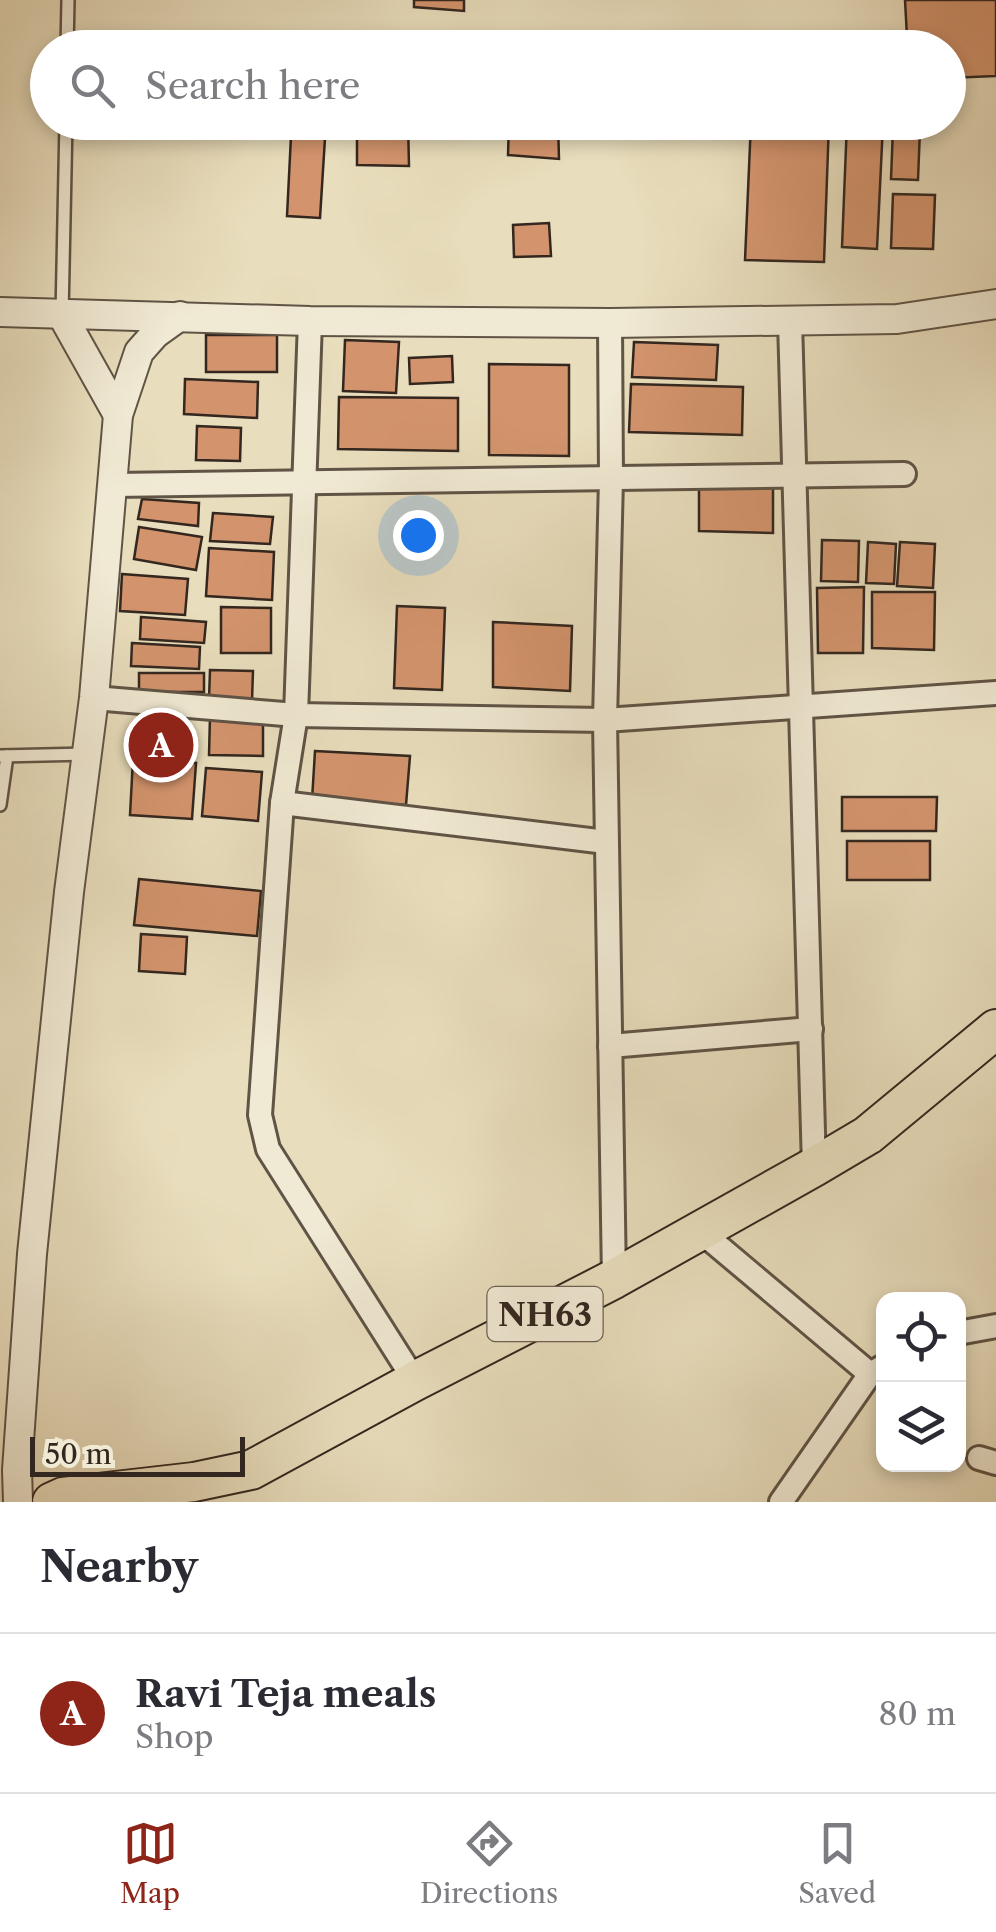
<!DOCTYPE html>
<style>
:root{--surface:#fff;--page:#f2f2f3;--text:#2b2b33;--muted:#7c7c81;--line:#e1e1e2;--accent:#8f2418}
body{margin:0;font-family:"Libre Caslon Text",serif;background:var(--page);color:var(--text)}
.controls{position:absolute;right:30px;bottom:30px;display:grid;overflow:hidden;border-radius:20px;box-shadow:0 5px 15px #0003}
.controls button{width:90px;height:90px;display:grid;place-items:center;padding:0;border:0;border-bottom:2px solid var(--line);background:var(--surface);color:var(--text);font:50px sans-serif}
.scale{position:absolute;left:30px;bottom:25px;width:215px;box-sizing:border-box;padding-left:10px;border:5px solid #33271f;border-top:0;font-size:28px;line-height:35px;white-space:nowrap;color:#33271f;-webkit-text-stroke:8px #f0e9d3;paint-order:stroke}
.you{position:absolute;left:418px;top:535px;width:35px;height:35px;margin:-25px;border:8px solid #fff;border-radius:50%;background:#1a73e8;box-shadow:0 0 0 15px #1a73e833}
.badge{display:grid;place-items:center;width:65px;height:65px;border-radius:50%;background:var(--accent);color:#fff;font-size:32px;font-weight:700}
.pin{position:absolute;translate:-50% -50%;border:5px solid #fff;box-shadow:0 2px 10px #0006}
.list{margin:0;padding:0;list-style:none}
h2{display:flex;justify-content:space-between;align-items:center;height:130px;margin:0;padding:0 40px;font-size:42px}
h2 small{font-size:32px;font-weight:400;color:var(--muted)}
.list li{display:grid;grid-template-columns:65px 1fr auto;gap:30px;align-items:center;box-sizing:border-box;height:160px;padding:0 40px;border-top:2px solid var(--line)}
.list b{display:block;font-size:38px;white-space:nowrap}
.list p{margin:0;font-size:32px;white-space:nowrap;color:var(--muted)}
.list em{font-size:32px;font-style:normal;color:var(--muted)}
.icon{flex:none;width:55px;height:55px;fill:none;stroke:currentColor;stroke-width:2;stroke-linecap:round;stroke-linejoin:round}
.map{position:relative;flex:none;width:996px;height:1502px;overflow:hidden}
.search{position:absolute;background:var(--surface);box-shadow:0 5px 15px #0003;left:30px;right:30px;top:30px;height:110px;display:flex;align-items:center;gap:25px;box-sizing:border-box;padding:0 35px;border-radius:55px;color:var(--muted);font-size:38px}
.sheet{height:290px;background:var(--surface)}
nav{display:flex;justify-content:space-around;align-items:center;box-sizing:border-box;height:140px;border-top:2px solid var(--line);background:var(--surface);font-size:28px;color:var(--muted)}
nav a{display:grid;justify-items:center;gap:5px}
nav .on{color:var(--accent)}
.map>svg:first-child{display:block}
.building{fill:#d3946d;stroke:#33271f;stroke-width:2.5}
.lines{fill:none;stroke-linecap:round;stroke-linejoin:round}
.service-casing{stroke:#605446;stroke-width:16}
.minor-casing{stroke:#605446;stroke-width:28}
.tertiary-casing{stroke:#605446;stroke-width:32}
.trunk-casing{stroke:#33271f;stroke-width:42}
.service{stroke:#f0e9d3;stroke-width:11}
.minor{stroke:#f0e9d3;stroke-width:22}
.tertiary{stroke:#f0e9d3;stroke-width:28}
.trunk{stroke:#e8ddbc;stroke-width:38}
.labels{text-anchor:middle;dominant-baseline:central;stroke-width:10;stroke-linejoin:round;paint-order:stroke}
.shield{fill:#f0e9d3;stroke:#6c6155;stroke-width:2.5}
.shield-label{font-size:32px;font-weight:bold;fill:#33271f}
</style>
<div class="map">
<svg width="996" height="1502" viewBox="0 0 996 1502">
<rect width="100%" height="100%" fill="#e8ddbc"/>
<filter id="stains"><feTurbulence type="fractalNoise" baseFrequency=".002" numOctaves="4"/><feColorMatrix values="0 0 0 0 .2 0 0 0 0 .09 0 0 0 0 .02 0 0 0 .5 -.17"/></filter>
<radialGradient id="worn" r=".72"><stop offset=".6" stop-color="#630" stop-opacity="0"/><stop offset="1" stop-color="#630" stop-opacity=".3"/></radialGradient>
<g class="building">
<polygon points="414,0 464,0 464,11 414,7"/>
<polygon points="905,0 996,0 996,76 948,78 948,48 895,48 894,38 907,37"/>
<polygon points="553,32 554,48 509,48 509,33"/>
<polygon points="406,42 406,48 356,48 356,43"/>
<polygon points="357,122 408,122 409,166 357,165"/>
<polygon points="509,122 558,122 559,159 508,155"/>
<polygon points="751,122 829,122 824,262 745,260"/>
<polygon points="847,122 883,124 877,249 842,247"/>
<polygon points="893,128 920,129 918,180 891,179"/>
<polygon points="291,136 325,138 320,218 287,216"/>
<polygon points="893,194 935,195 933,249 891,248"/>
<polygon points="549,223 551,256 514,257 513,225"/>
<rect x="206" y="335" width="71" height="37"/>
<polygon points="345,340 399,342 396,393 343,391"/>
<polygon points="634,342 718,345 716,380 632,377"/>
<polygon points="452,356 453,382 410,384 409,358"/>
<polygon points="489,364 569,365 569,456 489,455"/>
<polygon points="185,379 258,382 257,418 184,414"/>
<polygon points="631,384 743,387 742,435 629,432"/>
<polygon points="339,397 458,398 458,451 338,449"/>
<polygon points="197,426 241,428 240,461 196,460"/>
<polygon points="699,487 773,488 773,533 699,531"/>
<polygon points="142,499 199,503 198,526 138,519"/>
<polygon points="213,513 273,517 270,544 210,541"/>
<polygon points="139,527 202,537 196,570 134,559"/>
<polygon points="822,540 859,541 858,582 821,581"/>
<polygon points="868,542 896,544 894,584 866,583"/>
<polygon points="900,542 935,544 933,588 897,586"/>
<polygon points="209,548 274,552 272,600 206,596"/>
<polygon points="122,574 188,579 185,615 120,611"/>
<polygon points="864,587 863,653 818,653 817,588"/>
<polygon points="872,592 935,592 934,650 872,648"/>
<polygon points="397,606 445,608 442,690 394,688"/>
<polygon points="221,607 271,608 271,653 221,653"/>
<polygon points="141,617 206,622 204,643 140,639"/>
<polygon points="493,622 572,626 570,691 493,687"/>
<polygon points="132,643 200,647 199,669 131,666"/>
<polygon points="210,670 253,671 252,701 209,699"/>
<rect x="139" y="673" width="65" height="19"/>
<polygon points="210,717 263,717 263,756 209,755"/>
<polygon points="315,751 410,756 406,805 312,800"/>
<polygon points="133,759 196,763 192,819 130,815"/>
<polygon points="206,768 262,772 258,821 202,816"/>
<polygon points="842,797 937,797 936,831 842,831"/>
<rect x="847" y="841" width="83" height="39"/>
<polygon points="139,879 261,891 257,936 134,925"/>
<polygon points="141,934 187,937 185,974 139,971"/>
</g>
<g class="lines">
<g class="service-casing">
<g id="service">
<polyline points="67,48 68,0"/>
<polyline points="62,315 66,122"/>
<polyline points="0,756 87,754"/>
<polyline points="0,805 7,756"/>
</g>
</g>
<g class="minor-casing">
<g id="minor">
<polyline points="310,321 296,715 282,803 260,1115 268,1149 415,1381"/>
<polyline points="790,321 814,1167"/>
<polyline points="610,323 611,479 605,720 614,1279"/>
<polyline points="114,485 904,474"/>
<polyline points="94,698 296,715 605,720 996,693"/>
<polyline points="282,803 606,842"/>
<polyline points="610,1046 811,1029"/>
<polyline points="699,1230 870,1374 884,1366"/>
<polyline points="958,1333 996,1326"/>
<polyline points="979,1458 996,1463"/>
<polyline points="781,1502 870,1374"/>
</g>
</g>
<g class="tertiary-casing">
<g id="tertiary">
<polyline points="0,312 310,321 610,323 897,319 996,304"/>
<polyline points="62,315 118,415"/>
<polyline points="18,1502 17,1470 32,1254 69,892 94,698 118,415 139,352 155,334 180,316"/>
</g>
</g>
<g class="trunk-casing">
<polyline id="trunk" points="52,1502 63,1497 194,1482 251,1470 415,1381 614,1279 814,1167 868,1135 996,1029"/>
</g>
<use href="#service" class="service"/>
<use href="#minor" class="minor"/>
<use href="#tertiary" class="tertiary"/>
<use href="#trunk" class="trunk"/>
</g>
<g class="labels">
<rect class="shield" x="487.5" y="1287" width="115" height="54" rx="8"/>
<g class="shield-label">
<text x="545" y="1314">NH63</text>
</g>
</g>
<rect width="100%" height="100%" filter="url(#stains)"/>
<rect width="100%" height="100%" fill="url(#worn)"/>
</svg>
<div class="controls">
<button><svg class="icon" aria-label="locate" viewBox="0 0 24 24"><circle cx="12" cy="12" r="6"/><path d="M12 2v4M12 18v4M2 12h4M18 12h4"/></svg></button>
<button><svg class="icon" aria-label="layers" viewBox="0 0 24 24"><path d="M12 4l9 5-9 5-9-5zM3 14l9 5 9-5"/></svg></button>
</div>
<div class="scale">50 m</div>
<div class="you"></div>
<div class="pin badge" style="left:161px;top:745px">A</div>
<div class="search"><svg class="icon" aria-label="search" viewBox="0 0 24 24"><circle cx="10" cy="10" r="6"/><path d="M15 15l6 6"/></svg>Search here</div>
</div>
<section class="sheet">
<h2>Nearby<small></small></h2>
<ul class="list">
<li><span class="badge">A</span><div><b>Ravi Teja meals</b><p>Shop</p></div><em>80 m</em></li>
</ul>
</section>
<nav>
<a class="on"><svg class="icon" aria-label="map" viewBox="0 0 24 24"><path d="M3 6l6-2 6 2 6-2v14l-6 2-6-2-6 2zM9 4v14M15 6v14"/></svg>Map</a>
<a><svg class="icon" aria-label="directions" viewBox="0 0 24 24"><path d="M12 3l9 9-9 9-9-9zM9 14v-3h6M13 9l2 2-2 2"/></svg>Directions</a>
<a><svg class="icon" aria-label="saved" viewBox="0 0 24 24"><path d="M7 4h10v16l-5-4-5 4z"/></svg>Saved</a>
</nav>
